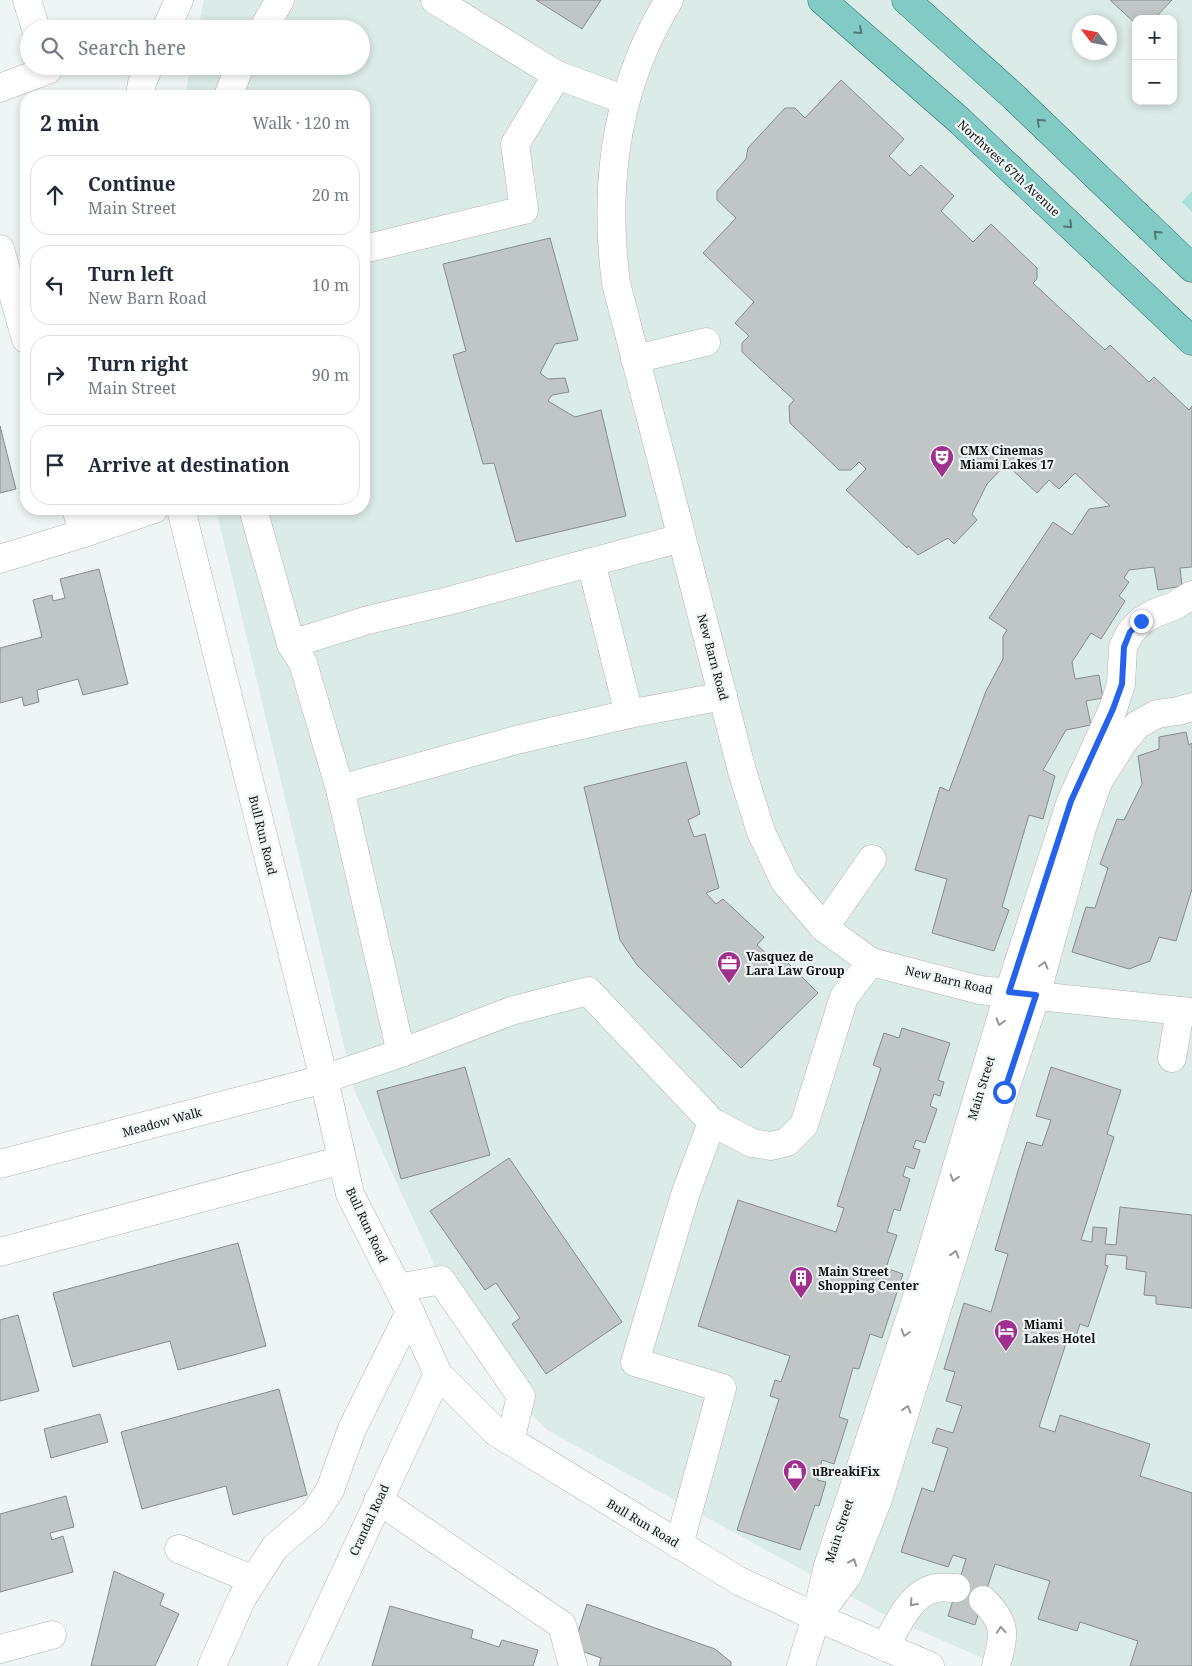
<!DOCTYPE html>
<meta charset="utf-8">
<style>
:root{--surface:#fff;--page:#f2f2f3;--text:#1f2937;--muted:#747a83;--line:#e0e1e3}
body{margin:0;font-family:"Noto Serif",serif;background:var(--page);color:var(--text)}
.controls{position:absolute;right:15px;top:15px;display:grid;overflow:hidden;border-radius:10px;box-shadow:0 2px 8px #0003}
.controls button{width:45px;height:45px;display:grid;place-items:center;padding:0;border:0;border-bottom:1px solid var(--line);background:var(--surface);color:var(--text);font:25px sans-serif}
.compass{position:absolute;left:1072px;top:15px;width:45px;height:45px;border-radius:50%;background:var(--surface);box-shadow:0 2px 8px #0003;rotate:302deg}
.stop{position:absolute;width:15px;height:15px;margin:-11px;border:4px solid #2563eb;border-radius:50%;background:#fff}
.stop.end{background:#2563eb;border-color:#fff;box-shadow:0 1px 5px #0008}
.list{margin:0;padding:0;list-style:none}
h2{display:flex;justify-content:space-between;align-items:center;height:65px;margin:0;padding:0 20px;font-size:21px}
h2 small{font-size:16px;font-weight:400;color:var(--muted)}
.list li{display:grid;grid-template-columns:32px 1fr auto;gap:15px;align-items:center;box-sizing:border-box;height:80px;margin:0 10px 10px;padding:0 10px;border:1px solid var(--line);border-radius:20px}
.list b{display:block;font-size:19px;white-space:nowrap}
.list p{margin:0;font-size:16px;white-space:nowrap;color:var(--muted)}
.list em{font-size:16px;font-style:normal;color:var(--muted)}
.icon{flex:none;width:28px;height:28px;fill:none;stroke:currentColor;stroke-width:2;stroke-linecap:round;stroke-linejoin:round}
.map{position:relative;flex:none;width:1192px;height:1666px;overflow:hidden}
.search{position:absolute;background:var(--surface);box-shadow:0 2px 8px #0003;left:20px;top:20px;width:350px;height:55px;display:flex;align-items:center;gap:12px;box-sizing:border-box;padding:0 18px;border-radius:28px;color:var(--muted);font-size:19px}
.panel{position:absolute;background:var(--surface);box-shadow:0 2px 8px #0003;left:20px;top:90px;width:350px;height:425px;border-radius:20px}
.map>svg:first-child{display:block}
.built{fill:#dbebe8;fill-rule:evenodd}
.green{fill:#a7e1d9}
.building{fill:#c0c6c5;stroke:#878d8c}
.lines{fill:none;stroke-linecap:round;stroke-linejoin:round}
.minor-casing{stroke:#adb3b2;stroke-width:29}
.major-casing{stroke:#24746c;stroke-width:29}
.minor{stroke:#fff;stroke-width:28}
.major{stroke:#82cbc4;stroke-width:28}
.oneway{stroke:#4f7874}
.oneway2{stroke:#949595}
.route{stroke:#2563eb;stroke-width:6}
.labels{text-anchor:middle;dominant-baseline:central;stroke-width:4.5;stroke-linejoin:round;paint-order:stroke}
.street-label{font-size:12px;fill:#111313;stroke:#eef5f4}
.poi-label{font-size:12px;font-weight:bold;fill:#111313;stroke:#eef5f4;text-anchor:start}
</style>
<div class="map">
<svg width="1192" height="1666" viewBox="0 0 1192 1666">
<rect width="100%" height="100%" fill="#eef5f4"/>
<path class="built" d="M204,0H1192V1666H1002L892,1619L547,1430L479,1362L355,1092L216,509H364V96H185L191,66H361V29H198ZM1136,19H1173V101H1136ZM1080,22H1110V52H1080Z"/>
<polygon class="green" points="1192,191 1192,212 1182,202"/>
<g class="building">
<polygon points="536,0 601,0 582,29"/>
<polygon points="1110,0 1172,0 1154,19 1136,19 1136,24"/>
<polygon points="841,80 904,139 889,156 910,176 921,165 954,196 941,211 973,242 991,224 1037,268 1037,279 1033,283 1105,350 1110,345 1149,382 1154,377 1189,410 1192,406 1192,567 1180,568 1182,586 1158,590 1154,567 1129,570 1124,578 1129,582 1119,596 1125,601 1101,639 1091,633 1072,662 1075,679 1099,675 1103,698 1086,701 1091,725 1066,730 1043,770 1055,776 1043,819 1029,815 1002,907 1009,910 994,951 932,933 947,879 915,870 940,787 949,791 986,691 1003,659 1003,636 1007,630 989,618 1053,522 1072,535 1089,509 1110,506 1075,473 1059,489 1049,480 1037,493 1006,464 987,484 972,514 977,520 954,544 948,538 918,555 908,546 907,548 846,490 866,469 859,462 851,470 839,470 790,423 789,406 794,400 742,352 742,343 749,336 735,323 754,302 703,253 736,218 717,200 717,191 746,159 748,148 785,108 795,108 805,118"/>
<polygon points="550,238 578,340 555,344 540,373 548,379 565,378 569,392 552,395 548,401 575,417 601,410 626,516 516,542 494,463 483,464 453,355 466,351 443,264"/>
<polygon points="0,426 16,489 0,493"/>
<polygon points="99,569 128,684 83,695 78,679 37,690 39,702 24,706 22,697 0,703 0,648 42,637 33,600 52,595 53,601 65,598 60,579"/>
<polygon points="1186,732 1189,745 1192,743 1192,889 1176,941 1159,937 1150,961 1129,969 1072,952 1086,907 1095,908 1108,868 1100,864 1117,819 1124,820 1142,784 1138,756 1159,749 1159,737"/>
<polygon points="686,762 700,814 688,820 694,837 705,834 719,888 706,893 716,904 723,899 764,937 757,945 771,958 778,953 818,993 741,1068 637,965 620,940 584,787"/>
<polygon points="902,1028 950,1043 938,1080 944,1082 940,1096 934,1094 930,1106 937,1109 925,1143 916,1140 913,1148 920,1150 914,1169 906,1166 903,1176 910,1179 900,1211 894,1209 887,1232 897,1235 886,1268 903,1274 882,1338 870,1334 859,1369 853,1368 839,1417 848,1420 834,1464 822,1460 817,1480 826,1482 819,1506 815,1505 800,1550 737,1530 779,1399 770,1396 775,1380 781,1382 790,1356 698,1326 738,1200 836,1232 844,1208 837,1206 881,1068 873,1065 884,1033 899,1038"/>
<polygon points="465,1067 490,1155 401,1179 377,1091"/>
<polygon points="1051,1067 1121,1090 1107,1134 1114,1137 1081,1240 1092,1242 1093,1227 1107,1228 1105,1244 1116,1245 1120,1207 1192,1215 1192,1308 1156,1304 1156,1296 1144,1295 1146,1272 1126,1269 1127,1256 1106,1254 1105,1265 1108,1266 1088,1327 1080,1324 1076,1336 1069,1334 1039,1427 1055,1432 1060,1415 1150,1444 1140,1476 1192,1493 1192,1666 1130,1666 1138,1641 1080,1622 1077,1631 1038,1619 1050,1581 995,1564 975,1625 948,1616 966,1559 953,1555 948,1567 901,1552 922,1488 934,1492 948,1448 932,1443 937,1428 953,1433 962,1406 946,1401 955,1372 944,1369 964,1303 991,1312 1008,1254 995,1250 1017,1174 1027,1142 1042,1146 1051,1120 1036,1116"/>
<polygon points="509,1158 622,1322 546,1374 512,1324 520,1318 496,1283 485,1290 430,1211"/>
<polygon points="238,1243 266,1346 178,1370 170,1341 73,1367 53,1293"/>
<polygon points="18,1315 39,1391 0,1401 0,1320"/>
<polygon points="279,1389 307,1495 233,1515 226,1486 142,1509 121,1432"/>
<polygon points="100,1414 108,1442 51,1458 44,1429"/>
<polygon points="66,1496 74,1527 50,1533 52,1540 63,1536 73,1572 0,1592 0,1514"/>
<polygon points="114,1571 164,1594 160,1605 179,1614 155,1666 91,1666"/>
<polygon points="587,1604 715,1649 731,1662 731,1666 599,1666 601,1658 573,1648"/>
<polygon points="390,1606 473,1630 471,1638 499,1647 502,1640 538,1650 533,1666 372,1666"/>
</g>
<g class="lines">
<g class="minor-casing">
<g id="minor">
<polyline points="27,0 36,29"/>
<polyline points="435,0 557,75 625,100"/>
<path d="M669,0C616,87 603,183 616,283L742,771L761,832L785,882L824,928L871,962L980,990L1192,1012"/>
<polyline points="166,29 179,0"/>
<polyline points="263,29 280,0"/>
<polyline points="0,88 48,70 47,66"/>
<polyline points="140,96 142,83 149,66"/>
<polyline points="228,96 240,66"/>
<polyline points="0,249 26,339"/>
<polyline points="364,249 524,210 515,144 557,75"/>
<polyline points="635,359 706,342"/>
<polyline points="181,509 324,1079 350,1194 410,1312 438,1374 496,1432 739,1581 816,1617 930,1666"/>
<polyline points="253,509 291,644 368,620 452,600 681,538"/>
<polyline points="84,533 154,509"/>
<polyline points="0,559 84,533 76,509"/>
<polyline points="591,562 629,714 723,696"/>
<polyline points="340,789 520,739 629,714"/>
<polyline points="824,928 872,859"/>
<polyline points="401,1053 511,1011 588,991 712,1122 752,1143 771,1146 787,1142 804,1125 844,997 871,962"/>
<polyline points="1172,1058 1180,1011"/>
<polyline points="0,1164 324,1079 401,1053 340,789 303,663 291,644"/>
<polyline points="0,1252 342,1160"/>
<polyline points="398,1288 441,1280 521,1396 510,1441"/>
<polyline points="378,1500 562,1625 573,1666"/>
<polyline points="679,1545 722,1388 635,1362 686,1192 712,1122"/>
<polyline points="179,1549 254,1580"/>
<path d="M983,1600C1008,1624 1004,1635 996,1666"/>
<polyline points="822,1610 848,1575 878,1499 1004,1092 1036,995 1082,828 1098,782 1123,742 1137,725 1157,714 1178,711 1192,707"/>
<path d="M885,1647C897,1626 910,1593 936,1588C942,1587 950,1588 956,1588"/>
<polyline points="0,1649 52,1635"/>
<polyline points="212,1666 242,1598 275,1547 314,1514 330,1490 352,1429 410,1312"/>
<polyline points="302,1666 438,1374"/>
<polyline points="801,1666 816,1617 828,1566 927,1267 1009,992 1071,801 1113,709 1121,684 1123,647 1130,633 1141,621 1155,613 1174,606 1192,595"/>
</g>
</g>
<g class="major-casing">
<g id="major">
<polyline points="822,0 960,121 1192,341"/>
<polyline points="906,0 1014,97 1192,268"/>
</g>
</g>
<use href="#minor" class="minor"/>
<use href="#major" class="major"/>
</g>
<defs><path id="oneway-chevron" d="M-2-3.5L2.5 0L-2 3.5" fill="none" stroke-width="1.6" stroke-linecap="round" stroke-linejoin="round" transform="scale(1.25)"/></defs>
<g class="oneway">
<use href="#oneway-chevron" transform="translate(859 31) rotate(42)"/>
<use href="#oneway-chevron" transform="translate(1040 122) rotate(-136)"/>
<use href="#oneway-chevron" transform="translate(1069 225) rotate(44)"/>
<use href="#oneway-chevron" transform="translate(1157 234) rotate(-136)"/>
</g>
<g class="oneway2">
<use href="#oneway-chevron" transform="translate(1044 965) rotate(-75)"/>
<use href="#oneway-chevron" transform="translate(1000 1022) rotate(107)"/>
<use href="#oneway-chevron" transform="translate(954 1178) rotate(107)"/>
<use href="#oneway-chevron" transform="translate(955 1254) rotate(-73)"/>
<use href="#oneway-chevron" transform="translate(905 1333) rotate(108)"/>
<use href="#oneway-chevron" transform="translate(907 1409) rotate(-73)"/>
<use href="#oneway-chevron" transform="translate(853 1562) rotate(-68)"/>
<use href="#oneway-chevron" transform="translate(913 1603) rotate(132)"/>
<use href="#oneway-chevron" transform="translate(1001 1630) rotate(-94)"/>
</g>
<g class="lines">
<polyline class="route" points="1004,1092 1036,995 1009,992 1071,801 1113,709 1122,684 1124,647 1130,632 1141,621"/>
</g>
<defs>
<g id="theatre-pin" transform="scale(1.25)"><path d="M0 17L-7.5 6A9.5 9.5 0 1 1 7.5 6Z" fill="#a0308d" stroke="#eef5f4"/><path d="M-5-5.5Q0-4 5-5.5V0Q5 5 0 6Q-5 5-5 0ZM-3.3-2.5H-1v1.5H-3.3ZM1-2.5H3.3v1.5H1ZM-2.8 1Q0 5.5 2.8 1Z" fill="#fff"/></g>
<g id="office-pin" transform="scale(1.25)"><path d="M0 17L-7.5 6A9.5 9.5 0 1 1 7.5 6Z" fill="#a0308d" stroke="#eef5f4"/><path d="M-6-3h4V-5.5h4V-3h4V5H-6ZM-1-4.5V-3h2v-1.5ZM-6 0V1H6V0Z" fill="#fff"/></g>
<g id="building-pin" transform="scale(1.25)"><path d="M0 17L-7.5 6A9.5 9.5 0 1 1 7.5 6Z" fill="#a0308d" stroke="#eef5f4"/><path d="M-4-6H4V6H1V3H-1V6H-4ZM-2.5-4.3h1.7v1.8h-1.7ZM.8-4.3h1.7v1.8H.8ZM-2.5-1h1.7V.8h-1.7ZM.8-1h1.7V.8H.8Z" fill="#fff"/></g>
<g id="hotel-pin" transform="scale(1.25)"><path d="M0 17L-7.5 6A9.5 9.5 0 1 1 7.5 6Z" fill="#a0308d" stroke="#eef5f4"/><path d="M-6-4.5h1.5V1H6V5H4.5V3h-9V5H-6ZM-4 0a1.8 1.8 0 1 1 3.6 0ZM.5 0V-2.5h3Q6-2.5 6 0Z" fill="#fff"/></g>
<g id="shop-pin" transform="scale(1.25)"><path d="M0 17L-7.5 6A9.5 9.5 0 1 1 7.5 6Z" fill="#a0308d" stroke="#eef5f4"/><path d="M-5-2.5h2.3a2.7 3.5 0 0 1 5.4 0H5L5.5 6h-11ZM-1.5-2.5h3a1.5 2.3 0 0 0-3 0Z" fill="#fff"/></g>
</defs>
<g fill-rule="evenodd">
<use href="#theatre-pin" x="942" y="457"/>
<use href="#office-pin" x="729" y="963"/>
<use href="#building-pin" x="801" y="1278"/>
<use href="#hotel-pin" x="1006" y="1331"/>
<use href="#shop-pin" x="795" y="1471"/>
</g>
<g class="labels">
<g class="street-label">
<text transform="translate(1009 168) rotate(43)">Northwest 67th Avenue</text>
<text transform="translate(713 657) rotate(75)">New Barn Road</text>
<text transform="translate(263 835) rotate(76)">Bull Run Road</text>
<text transform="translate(949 980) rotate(13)">New Barn Road</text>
<text transform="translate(981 1088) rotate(-73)">Main Street</text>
<text transform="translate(162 1122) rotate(-15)">Meadow Walk</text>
<text transform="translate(367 1225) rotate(65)">Bull Run Road</text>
<text transform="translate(369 1520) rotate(-65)">Crandal Road</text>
<text transform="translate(643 1523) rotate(31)">Bull Run Road</text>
<text transform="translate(839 1531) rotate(-72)">Main Street</text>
</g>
<g class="poi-label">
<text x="960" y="450">CMX Cinemas<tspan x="960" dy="14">Miami Lakes 17</tspan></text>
<text x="746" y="956">Vasquez de<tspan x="746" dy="14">Lara Law Group</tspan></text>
<text x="818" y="1271">Main Street<tspan x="818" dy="14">Shopping Center</tspan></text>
<text x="1024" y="1324">Miami<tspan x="1024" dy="14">Lakes Hotel</tspan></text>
<text x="812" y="1471">uBreakiFix</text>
</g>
</g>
</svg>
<div class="controls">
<button>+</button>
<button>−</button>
</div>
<svg class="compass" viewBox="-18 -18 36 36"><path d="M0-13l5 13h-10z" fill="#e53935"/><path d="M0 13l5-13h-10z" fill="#747a83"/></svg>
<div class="stop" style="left:1004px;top:1092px"></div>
<div class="stop end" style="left:1141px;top:621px"></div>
<div class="search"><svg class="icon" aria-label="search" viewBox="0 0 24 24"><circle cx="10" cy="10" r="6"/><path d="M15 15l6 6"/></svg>Search here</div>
<section class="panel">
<h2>2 min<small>Walk · 120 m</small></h2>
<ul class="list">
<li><svg class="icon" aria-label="ahead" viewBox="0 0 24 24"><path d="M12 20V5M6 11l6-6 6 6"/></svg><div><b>Continue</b><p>Main Street</p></div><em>20 m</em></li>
<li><svg class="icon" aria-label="left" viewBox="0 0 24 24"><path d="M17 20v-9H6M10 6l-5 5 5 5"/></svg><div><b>Turn left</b><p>New Barn Road</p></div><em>10 m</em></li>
<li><svg class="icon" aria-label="right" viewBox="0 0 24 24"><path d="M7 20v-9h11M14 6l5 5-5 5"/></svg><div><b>Turn right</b><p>Main Street</p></div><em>90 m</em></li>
<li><svg class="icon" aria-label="arrive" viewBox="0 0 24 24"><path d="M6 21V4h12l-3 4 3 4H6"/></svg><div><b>Arrive at destination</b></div></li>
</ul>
</section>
</div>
